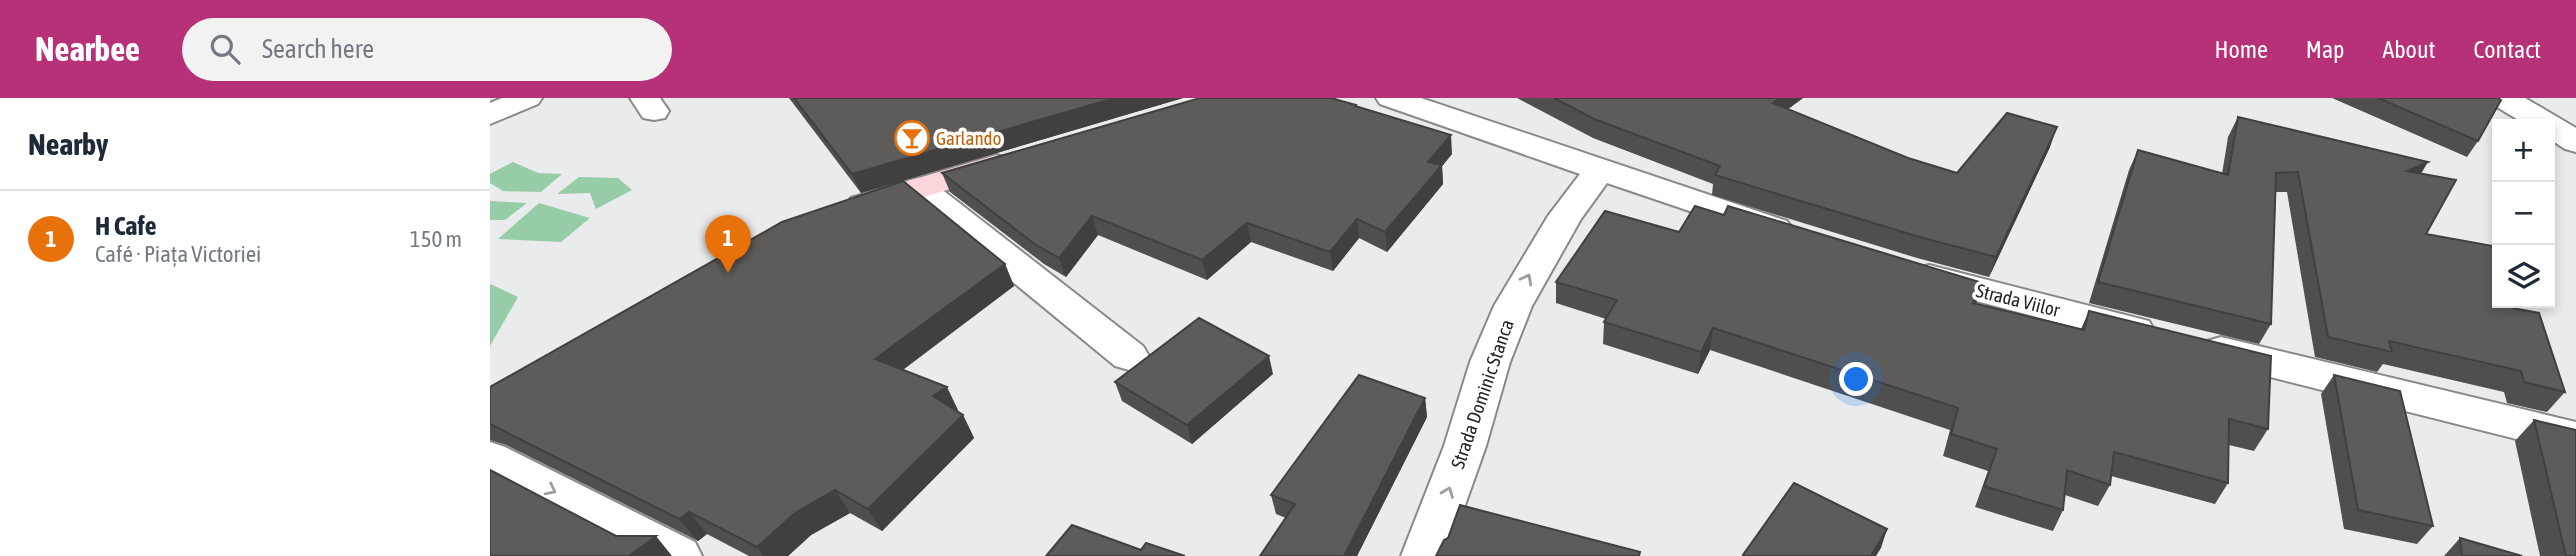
<!DOCTYPE html>
<meta charset="utf-8">
<style>
:root{--surface:#fff;--page:#f2f2f3;--text:#1f2937;--muted:#747a83;--line:#e0e1e3;--accent:#b63177}
body{margin:0;font-family:"Asap Condensed",sans-serif;background:var(--page);color:var(--text)}
.controls{position:absolute;right:21px;top:21px;display:grid;overflow:hidden;border-radius:0px;box-shadow:0 4px 10px #0003}
.controls button{width:63px;height:63px;display:grid;place-items:center;padding:0;border:0;border-bottom:2px solid var(--line);background:var(--surface);color:var(--text);font:35px sans-serif}
.you{position:absolute;left:1367px;top:282px;width:24px;height:24px;margin:-18px;border:5px solid #fff;border-radius:50%;background:#1a73e8;box-shadow:0 0 0 10px #1a73e833}
.badge{display:grid;place-items:center;width:46px;height:46px;border-radius:50%;background:var(--accent);color:#fff;font-size:23px;font-weight:700}
.pin{position:absolute;translate:-50% -58px;filter:drop-shadow(0 2px 4px #0008)}
.pin::after{content:'';position:absolute;top:37px;width:24px;height:21px;background:inherit;clip-path:polygon(0 0,100% 0,50% 100%)}
.list{margin:0;padding:0;list-style:none}
h2{display:flex;justify-content:space-between;align-items:center;height:91px;margin:0;padding:0 28px;font-size:30px}
h2 small{font-size:23px;font-weight:400;color:var(--muted)}
.list li{display:grid;grid-template-columns:46px 1fr auto;gap:21px;align-items:center;box-sizing:border-box;height:98px;padding:0 28px;border-top:2px solid var(--line)}
.list b{display:block;font-size:26px;white-space:nowrap}
.list p{margin:0;font-size:23px;white-space:nowrap;color:var(--muted)}
.list em{font-size:23px;font-style:normal;color:var(--muted)}
.icon{flex:none;width:38px;height:38px;fill:none;stroke:currentColor;stroke-width:2;stroke-linecap:round;stroke-linejoin:round}
.map{position:relative;flex:none;width:2086px;height:458px;overflow:hidden}
header{display:flex;align-items:center;gap:42px;box-sizing:border-box;height:98px;padding:0 35px;background:var(--accent);color:#fff}
header strong{font-size:33px}
nav{display:flex;gap:38px;margin-inline-start:auto;font-size:24px}
.search{width:490px;height:63px;background:var(--page);display:flex;align-items:center;gap:18px;box-sizing:border-box;padding:0 24px;border-radius:38px;color:var(--muted);font-size:26px}
main{display:flex}
aside{flex:1;background:var(--surface)}
.map>svg:first-child{display:block}
.green{fill:#96cca7}
.lines{fill:none;stroke-linecap:round;stroke-linejoin:round}
.pedestrian-casing{stroke:#87898b;stroke-width:4}
.minor-casing{stroke:#87898b;stroke-width:4}
.secondary-casing{stroke:#87898b;stroke-width:4}
.pedestrian{fill:#fff;fill-rule:evenodd}
.minor{fill:#fff;fill-rule:evenodd}
.secondary{fill:#fdd6dc;fill-rule:evenodd}
.wall{fill:#514f4d}
.shaded-wall{fill:#42403f}
.building{fill:#5e5c5a;stroke:#42403f;stroke-width:2}
.oneway{stroke:#9d9d9d}
.labels{text-anchor:middle;dominant-baseline:central;stroke-width:7;stroke-linejoin:round;paint-order:stroke}
.food-label{font-size:19px;fill:#c56008;stroke:#fff;text-anchor:start}
.street-label{font-size:19px;fill:#252526;stroke:#fff}
</style>
<header>
<strong>Nearbee</strong>
<div class="search"><svg class="icon" aria-label="search" viewBox="0 0 24 24"><circle cx="10" cy="10" r="6"/><path d="M15 15l6 6"/></svg>Search here</div>
<nav><a>Home</a><a>Map</a><a>About</a><a>Contact</a></nav>
</header>
<main>
<aside>
<h2>Nearby<small></small></h2>
<ul class="list">
<li><span class="badge" style="background:#e8710a">1</span><div><b>H Cafe</b><p>Café · Piața Victoriei</p></div><em>150 m</em></li>
</ul>
</aside>
<div class="map">
<svg width="2086" height="458" viewBox="0 0 2086 458">
<rect width="100%" height="100%" fill="#e9ebed"/>
<g class="green">
<polygon points="23,64 48,75 72,76 51,94 13,93 0,85 0,76"/>
<polygon points="89,79 128,80 142,92 106,111 100,95 67,96"/>
<polygon points="0,103 37,105 15,122 0,122"/>
<polygon points="49,105 100,120 71,144 8,141"/>
<polygon points="0,186 28,199 0,248"/>
</g>
<g class="lines">
<g class="pedestrian-casing">
<g id="pedestrian">
<polygon points="12,0 52,0 48,6 0,26 0,5"/>
<polygon points="140,0 170,0 179,13 175,20 164,22 153,20"/>
</g>
</g>
<g class="minor-casing">
<g id="minor">
<polygon points="886,0 931,0 1297,123 1303,131 1297,139 1285,142 1117,85 1091,121 1042,208 1020,264 996,348 957,458 911,458 954,348 980,264 1004,208 1058,118 1090,76 890,6"/>
<polygon points="1998,0 2035,0 2086,30 2086,54 2075,51 2060,41 2060,26 2035,26 2002,6"/>
<polygon points="429,80 441,83 653,248 659,258 653,268 639,272 625,268 417,97 412,90 417,83"/>
<polygon points="1439,167 1659,223 1664,232 1659,241 1645,245 1426,187 1421,179 1426,171"/>
<polygon points="1731,239 2086,324 2086,356 1717,263 1711,253 1717,243"/>
<polygon points="0,344 15,349 205,444 212,458 147,458 0,381"/>
</g>
</g>
<g class="secondary-casing">
<polygon id="secondary" points="506,57 518,60 522,67 518,74 373,117 361,114 356,107 361,100"/>
</g>
<use href="#pedestrian" class="pedestrian"/>
<use href="#minor" class="minor"/>
<use href="#secondary" class="secondary"/>
</g>
<g class="wall">
<polygon points="299,0 693,0 371,95"/>
<polygon points="1027,0 1313,0 1298,11 1418,60 1467,75 1560,49 1499,179 1427,160 1222,97 1223,86 1103,40"/>
<polygon points="1842,0 2008,0 1988,43 1977,59"/>
<polygon points="867,9 962,56 952,68 953,86 897,154 869,140 843,173 761,144 717,182 608,137 576,179 554,166 460,94 452,75"/>
<polygon points="1748,19 1931,76 1936,136 2022,210 2075,294 2057,314 2017,305 2014,294 1893,266 1887,274 1825,259 1797,94 1786,94 1781,226 1769,246 1599,205 1639,72 1648,52 1732,76 1738,39"/>
<polygon points="1234,117 1493,185 1486,206 1591,231 1599,213 1778,331 1764,353 1739,347 1738,385 1725,406 1621,378 1620,387 1608,408 1575,397 1573,412 1563,433 1485,409 1498,373 1453,358 1460,332 1220,252 1208,276 1113,246 1114,224 1116,221 1066,205 1066,184 1189,134"/>
<polygon points="515,166 524,188 413,272 468,312 467,313 473,317 484,340 392,433 360,415 321,437 298,458 259,458 217,436 208,443 16,347 0,342 0,289"/>
<polygon points="783,276 702,346 632,303 625,284"/>
<polygon points="1844,277 1943,428 1927,446 1854,431 1831,296"/>
<polygon points="935,300 937,319 867,458 770,458 796,420 786,416 781,397"/>
<polygon points="2044,322 2086,458 2050,458 2025,343"/>
<polygon points="1970,440 2032,458 1954,458"/>
</g>
<g class="shaded-wall">
<polygon points="625,0 693,0 371,95 362,76"/>
<polygon points="1290,0 1313,0 1280,24 1283,5"/>
<polygon points="1567,29 1560,49 1499,179 1506,159"/>
<polygon points="961,37 962,56 952,68 953,86 897,154 895,134 938,64"/>
<polygon points="1938,64 1926,84 1917,73"/>
<polygon points="602,118 608,137 576,179 569,160"/>
<polygon points="867,121 869,140 843,173 840,154"/>
<polygon points="757,125 761,144 717,182 712,162"/>
<polygon points="515,166 524,188 397,283 385,261"/>
<polygon points="1493,185 1485,207 1483,205"/>
<polygon points="1223,230 1220,252 1208,276 1211,254"/>
<polygon points="779,258 783,276 702,346 697,327"/>
<polygon points="457,289 468,312 454,321 443,298"/>
<polygon points="935,300 937,319 867,458 854,458"/>
<polygon points="473,317 484,340 392,433 378,411"/>
<polygon points="345,392 360,415 321,437 298,458 274,458 267,449 305,415"/>
<polygon points="199,414 217,436 208,443 189,421"/>
<polygon points="1397,431 1391,450 1386,458 1381,458"/>
<polygon points="166,438 182,458 139,458"/>
</g>
<g class="building">
<polygon points="304,0 625,0 362,76"/>
<polygon points="710,0 841,0 866,7 865,8 961,37 938,64 952,67 895,134 867,121 840,154 757,125 712,162 602,118 569,160 546,147 452,75"/>
<polygon points="1064,0 1290,0 1283,5 1418,60 1467,75 1517,15 1567,29 1506,159 1433,140 1225,77 1230,68 1104,21"/>
<polygon points="1888,0 2008,0 2011,2 1988,43"/>
<polygon points="1748,19 1938,64 1917,73 1966,82 1936,136 2003,148 2007,162 2007,205 2020,205 2022,210 2049,215 2075,294 2034,284 2031,273 1899,243 1902,254 1838,239 1808,74 1786,75 1781,226 1608,184 1648,52 1738,77"/>
<polygon points="413,83 515,166 385,261 457,289 443,298 473,317 378,411 345,392 305,415 267,449 199,414 189,421 0,326 0,289 292,124"/>
<polygon points="1205,108 1234,117 1238,108 1493,185 1483,205 1594,232 1599,213 1781,258 1778,331 1739,321 1738,385 1624,354 1620,387 1577,372 1573,412 1494,388 1507,351 1461,336 1468,310 1223,230 1211,254 1114,224 1127,202 1066,184 1115,113 1189,134"/>
<polygon points="709,220 779,258 697,327 625,284"/>
<polygon points="869,277 935,300 854,458 770,458 805,406 781,397"/>
<polygon points="1844,277 1910,293 1943,428 1868,412"/>
<polygon points="2044,322 2086,332 2086,458 2076,458"/>
<polygon points="0,372 126,438 166,438 139,458 0,458"/>
<polygon points="1304,385 1397,431 1381,458 1255,458 1253,457"/>
<polygon points="970,407 1150,454 1149,458 946,458 954,442 958,440"/>
<polygon points="582,427 651,452 656,445 695,458 556,458"/>
<polygon points="1970,440 2032,458 1972,458"/>
</g>
<defs><path id="oneway-chevron" d="M-2-3.5L2.5 0L-2 3.5" fill="none" stroke-width="1.6" stroke-linecap="round" stroke-linejoin="round" transform="scale(1.75)"/></defs>
<g class="oneway">
<use href="#oneway-chevron" transform="translate(1037 181) rotate(-62)"/>
<use href="#oneway-chevron" transform="translate(61 392) rotate(27)"/>
<use href="#oneway-chevron" transform="translate(958 394) rotate(-69)"/>
</g>
<defs>
<g id="bar-ring" transform="scale(1.75)"><circle r="9.5" fill="#fff" stroke="#e8710a" stroke-width="1.5"/><path d="M-6-5H6L.8 .8V4.5H3.5V6h-7V4.5H-.8V.8Z" fill="#e8710a"/></g>
</defs>
<g fill-rule="evenodd">
<use href="#bar-ring" x="422" y="40"/>
</g>
<g class="labels">
<g class="food-label">
<text x="446" y="40">Garlando</text>
</g>
<g class="street-label">
<text transform="translate(1528 202) rotate(14)">Strada Viilor</text>
<text transform="translate(992 296) rotate(-71)">Strada Dominic Stanca</text>
</g>
</g>
</svg>
<div class="controls">
<button>+</button>
<button>−</button>
<button><svg class="icon" aria-label="layers" viewBox="0 0 24 24"><path d="M12 4l9 5-9 5-9-5zM3 14l9 5 9-5"/></svg></button>
</div>
<div class="you"></div>
<div class="pin badge" style="left:238px;top:175px;background:#e8710a">1</div>
</div>
</main>
